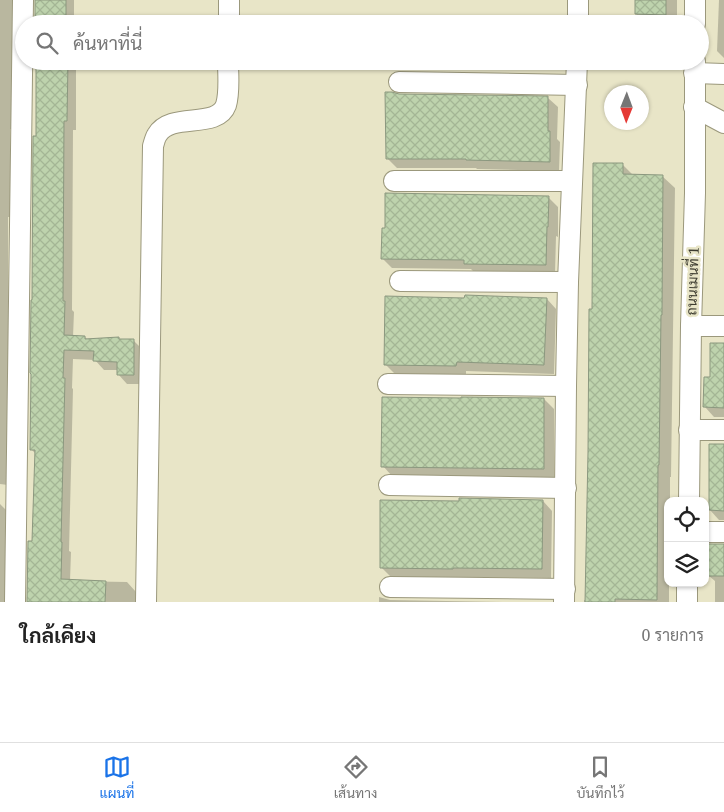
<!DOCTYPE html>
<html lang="th">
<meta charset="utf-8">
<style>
:root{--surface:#fff;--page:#f2f2f2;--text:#222;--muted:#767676;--line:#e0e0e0;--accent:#1a73e8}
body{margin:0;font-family:"Noto Serif",Sarabun,serif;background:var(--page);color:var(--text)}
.controls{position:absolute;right:15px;bottom:15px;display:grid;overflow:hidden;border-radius:10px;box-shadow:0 1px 4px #0004}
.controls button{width:45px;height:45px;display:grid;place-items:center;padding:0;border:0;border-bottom:1px solid var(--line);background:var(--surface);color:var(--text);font:25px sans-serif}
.compass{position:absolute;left:604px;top:85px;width:45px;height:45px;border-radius:50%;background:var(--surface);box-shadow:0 1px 4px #0004;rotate:181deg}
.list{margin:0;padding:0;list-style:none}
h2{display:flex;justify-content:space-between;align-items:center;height:65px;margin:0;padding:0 20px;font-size:21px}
h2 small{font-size:16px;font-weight:400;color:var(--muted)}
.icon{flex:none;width:28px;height:28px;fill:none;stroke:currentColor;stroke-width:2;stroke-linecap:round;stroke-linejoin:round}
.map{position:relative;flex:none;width:724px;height:602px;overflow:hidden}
.search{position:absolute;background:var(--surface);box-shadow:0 1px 4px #0004;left:15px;right:15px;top:15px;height:55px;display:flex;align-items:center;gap:12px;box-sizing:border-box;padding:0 18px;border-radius:28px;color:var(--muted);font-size:19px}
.sheet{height:140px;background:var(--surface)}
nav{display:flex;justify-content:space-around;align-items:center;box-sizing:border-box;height:70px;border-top:1px solid var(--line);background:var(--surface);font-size:14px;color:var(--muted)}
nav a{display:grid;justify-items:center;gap:2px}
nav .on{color:var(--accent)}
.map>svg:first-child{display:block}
.shadow{fill:#0003}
.building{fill:url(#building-cross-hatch);stroke:#8b987f}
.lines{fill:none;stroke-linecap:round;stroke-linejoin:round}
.minor-casing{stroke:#9b987c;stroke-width:22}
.minor{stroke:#fff;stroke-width:20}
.labels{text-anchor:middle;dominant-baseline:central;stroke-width:5;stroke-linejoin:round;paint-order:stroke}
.street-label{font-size:14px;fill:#3d3c30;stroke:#e8e5c7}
</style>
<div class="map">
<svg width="724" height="602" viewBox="0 0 724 602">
<defs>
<pattern id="building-cross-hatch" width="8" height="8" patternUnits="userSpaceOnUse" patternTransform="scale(1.25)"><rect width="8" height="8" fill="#bed3ad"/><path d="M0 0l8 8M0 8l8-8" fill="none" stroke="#a4b695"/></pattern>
</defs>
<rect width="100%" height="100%" fill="#e8e5c7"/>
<g class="shadow">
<polygon points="0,0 14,0 14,51 12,51 12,129 10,129 10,217 8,217 8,310 11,313 8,485 0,484"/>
<rect x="36" y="0" width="38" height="24"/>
<polygon points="636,0 677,0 677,24 646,24 636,14"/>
<polygon points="719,0 724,0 724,58 717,51"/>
<polygon points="38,61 76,61 76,130 73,130 72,310 74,312 73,337 85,337 88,340 119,339 120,340 133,340 143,350 143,384 127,384 118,374 118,370 104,370 95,360 73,359 72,388 73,389 69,551 71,552 70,581 127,582 136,592 136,602 28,602 34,542 36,454 31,449 37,137"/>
<polygon points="404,61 475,61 475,64 406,64"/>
<polygon points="399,95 548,98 558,107 557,139 560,142 559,171 477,169 476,168 397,168 387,158"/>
<polygon points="622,164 634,176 662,176 675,188 671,477 670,477 670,501 668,501 668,583 669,583 669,602 584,602 584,600 586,600 593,310"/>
<polygon points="548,197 558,207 558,237 556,236 555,274 475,273 471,269 392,268 383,259"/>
<polygon points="547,299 556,309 554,374 466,371 466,375 395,374 385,364"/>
<polygon points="724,345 724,417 714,417 705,407"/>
<polygon points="544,399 554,409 554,478 392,476 383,466"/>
<polygon points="724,446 724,520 719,520 710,510"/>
<polygon points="543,501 552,511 551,578 463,577 463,578 391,577 381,567 461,503"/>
<polygon points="0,504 6,510 5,550 8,553 7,602 0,602"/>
<polygon points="724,545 724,602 715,602 715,581 709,576"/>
<polygon points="379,597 390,600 503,602 379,602"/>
</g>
<g class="building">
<rect x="35" y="0" width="31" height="24"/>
<polygon points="635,0 666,0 666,15 635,14"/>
<polygon points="36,61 68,61 67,121 64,121 63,301 65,301 64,335 85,336 85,339 119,337 119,339 134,339 134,375 117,375 117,362 93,361 94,351 64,350 63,378 65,378 61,542 62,542 61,579 106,581 105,602 27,602 28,541 32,541 35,450 30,450 31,374 30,373 31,300 32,300 33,136 36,136"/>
<polygon points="385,92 392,92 399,94 548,96 548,131 550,131 550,162 466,160 466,159 386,159"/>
<polygon points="593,163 623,163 623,174 663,175 662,315 661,315 659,465 658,465 657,600 615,599 615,602 585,602 588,452 589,309 592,309"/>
<polygon points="385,193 549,196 548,227 547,227 546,265 464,264 464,260 381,259 382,228 385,228"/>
<polygon points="465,295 547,298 544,365 457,362 456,366 384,365 385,296 464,298"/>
<polygon points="710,343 724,343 724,408 703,407 704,377 710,377"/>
<polygon points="382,397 461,398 461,397 544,398 544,469 381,467"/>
<polygon points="709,444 724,444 724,511 709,510"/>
<polygon points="459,498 543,500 542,569 453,568 453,569 380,568 380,500 459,501"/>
<rect x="708" y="544" width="16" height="32"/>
</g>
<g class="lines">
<g class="minor-casing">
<g id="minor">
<polyline points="229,24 229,0"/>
<polyline points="578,24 578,0"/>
<polyline points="695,24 695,0"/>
<polyline points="694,73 724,74"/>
<polyline points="399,82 577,85"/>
<polyline points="694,107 724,123"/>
<polyline points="394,181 572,181"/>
<polyline points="400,281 568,282"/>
<polyline points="691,326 724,326"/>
<polyline points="388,384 566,386"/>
<polyline points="689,430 724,430"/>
<polyline points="389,485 566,488"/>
<polyline points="689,501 691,326 695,193 695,61"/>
<polyline points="705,532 724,532"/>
<polyline points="390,587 565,589"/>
<polyline points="15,602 23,0"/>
<path d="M146,602L153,146C154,143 155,138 157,135C171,111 217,130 226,105C230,92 228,75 228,61"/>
<polyline points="564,602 566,386 568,282 577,61"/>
<polyline points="687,602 687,583"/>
</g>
</g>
<use href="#minor" class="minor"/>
</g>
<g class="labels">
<g class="street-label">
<text transform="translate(692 281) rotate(-88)">ถนนเมนที่ 1</text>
</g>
</g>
</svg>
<div class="controls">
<button><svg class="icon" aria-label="locate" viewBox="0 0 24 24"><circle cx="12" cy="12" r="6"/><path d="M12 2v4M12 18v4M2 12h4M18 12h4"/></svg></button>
<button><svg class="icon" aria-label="layers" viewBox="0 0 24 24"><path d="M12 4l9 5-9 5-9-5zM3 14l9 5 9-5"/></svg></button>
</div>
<svg class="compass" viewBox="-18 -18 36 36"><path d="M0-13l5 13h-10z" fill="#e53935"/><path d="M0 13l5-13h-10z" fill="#767676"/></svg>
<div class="search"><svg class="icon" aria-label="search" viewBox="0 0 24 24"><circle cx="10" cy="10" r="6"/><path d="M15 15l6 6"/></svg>ค้นหาที่นี่</div>
</div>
<section class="sheet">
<h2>ใกล้เคียง<small>0 รายการ</small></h2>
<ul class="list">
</ul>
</section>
<nav>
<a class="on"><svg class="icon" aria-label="map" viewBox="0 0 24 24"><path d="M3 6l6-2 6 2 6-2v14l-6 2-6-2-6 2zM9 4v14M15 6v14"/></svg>แผนที่</a>
<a><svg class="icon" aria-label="directions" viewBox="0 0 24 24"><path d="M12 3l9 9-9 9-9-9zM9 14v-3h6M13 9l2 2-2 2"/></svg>เส้นทาง</a>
<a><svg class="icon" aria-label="saved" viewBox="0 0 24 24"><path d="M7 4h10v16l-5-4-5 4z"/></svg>บันทึกไว้</a>
</nav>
